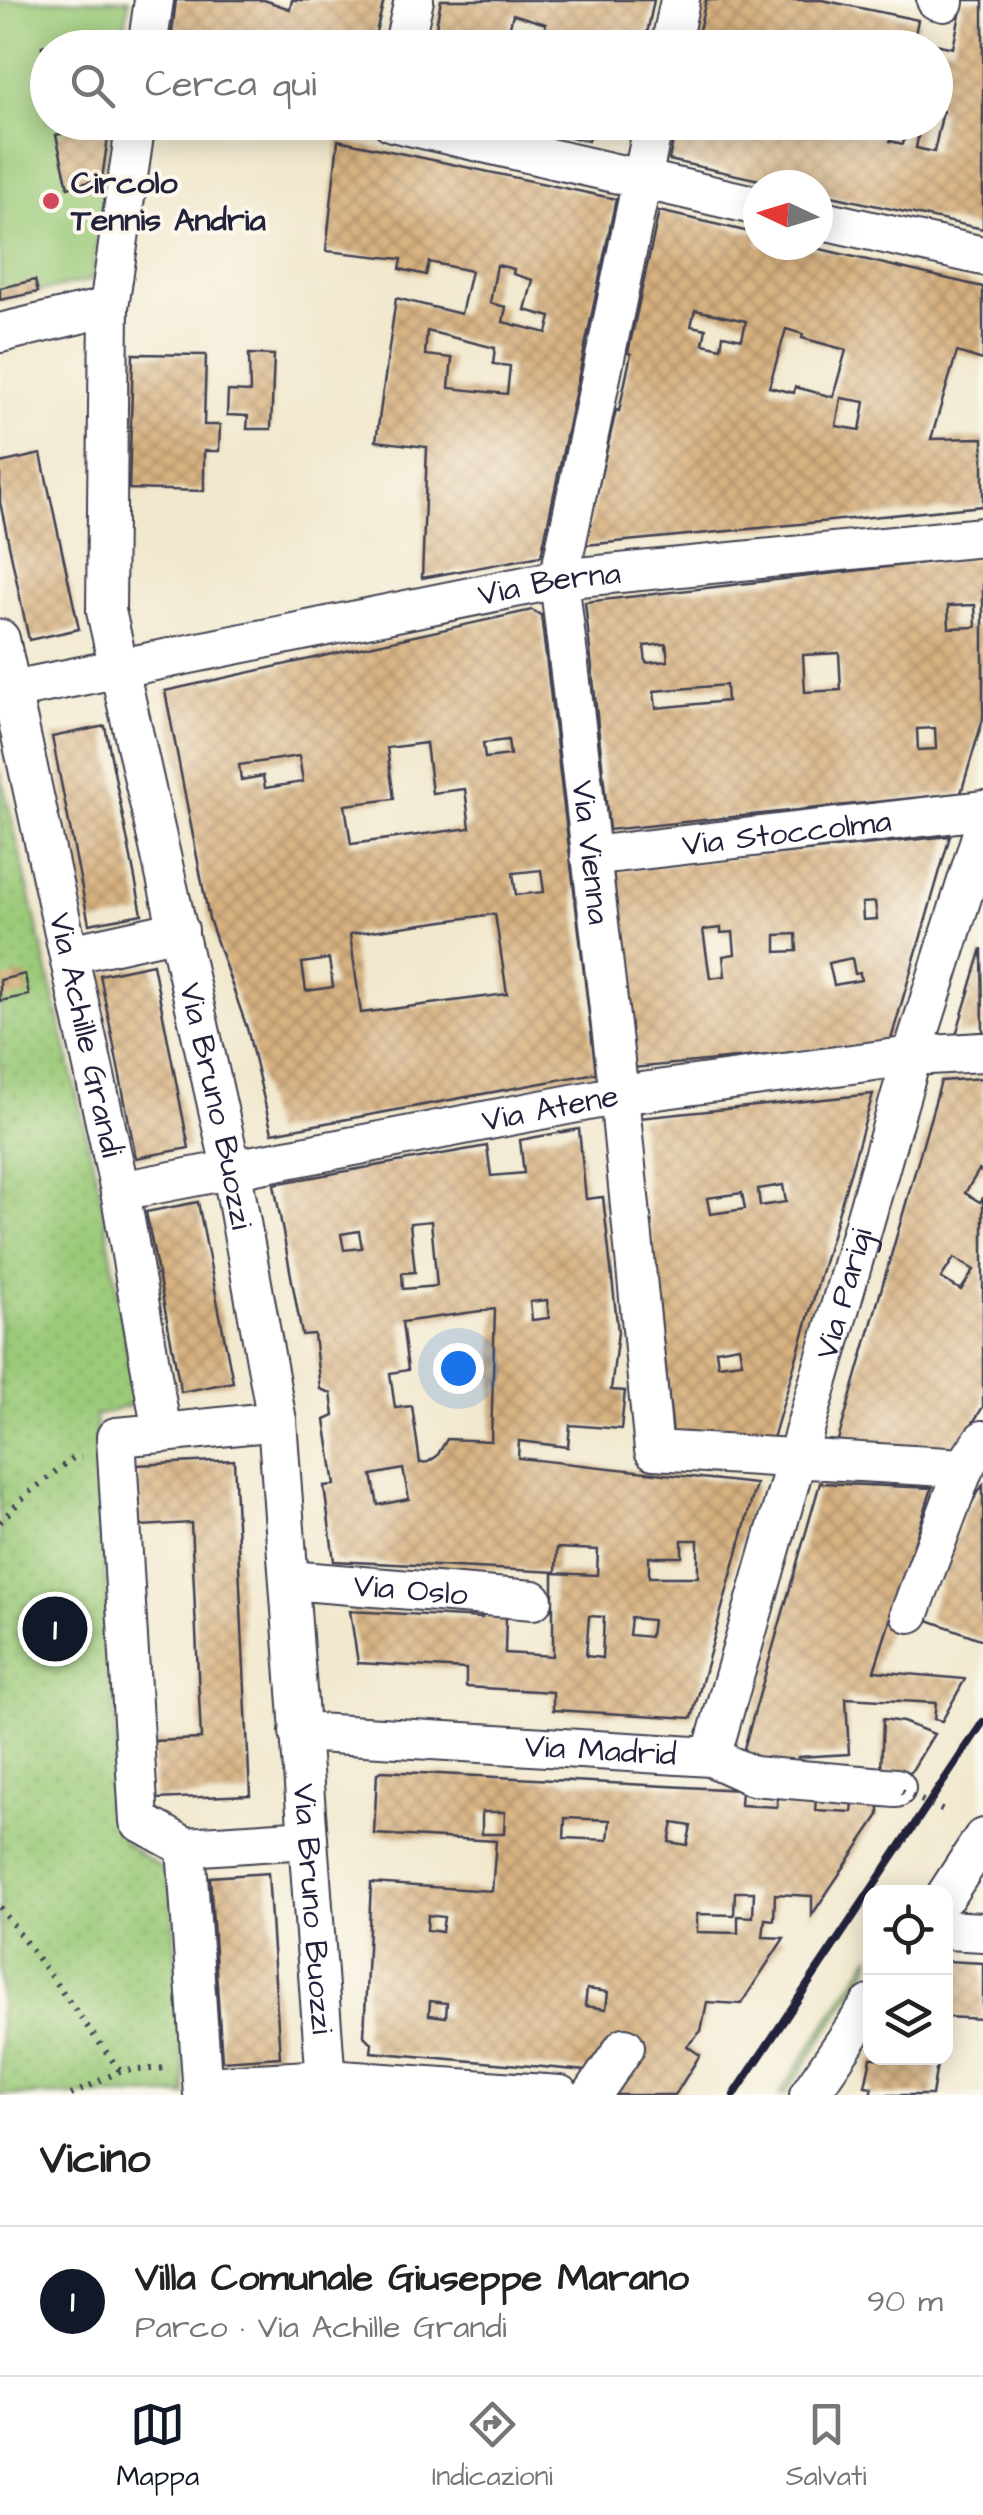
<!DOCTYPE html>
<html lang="it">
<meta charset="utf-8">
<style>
:root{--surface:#fff;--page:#f2f2f2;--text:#222;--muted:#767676;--line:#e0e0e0;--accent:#111827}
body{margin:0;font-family:"Architects Daughter",sans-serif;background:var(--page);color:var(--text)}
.controls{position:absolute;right:30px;bottom:30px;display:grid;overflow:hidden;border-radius:20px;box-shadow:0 5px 25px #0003}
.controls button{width:90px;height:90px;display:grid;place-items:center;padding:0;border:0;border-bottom:2px solid var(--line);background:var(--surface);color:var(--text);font:50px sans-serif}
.compass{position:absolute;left:743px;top:170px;width:90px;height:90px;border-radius:50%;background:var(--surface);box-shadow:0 5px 25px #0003;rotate:274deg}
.you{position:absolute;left:458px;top:1368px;width:35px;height:35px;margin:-25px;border:8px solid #fff;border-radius:50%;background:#1a73e8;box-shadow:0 0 0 15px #1a73e833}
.badge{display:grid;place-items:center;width:65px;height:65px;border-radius:50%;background:var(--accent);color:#fff;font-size:32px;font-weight:700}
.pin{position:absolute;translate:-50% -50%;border:5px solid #fff;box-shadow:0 2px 10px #0006}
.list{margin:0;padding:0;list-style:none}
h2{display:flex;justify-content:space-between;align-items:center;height:130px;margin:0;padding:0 40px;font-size:42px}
h2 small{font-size:32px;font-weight:400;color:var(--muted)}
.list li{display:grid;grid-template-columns:65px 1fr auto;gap:30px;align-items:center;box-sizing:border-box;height:150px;padding:0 40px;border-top:2px solid var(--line)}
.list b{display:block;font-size:38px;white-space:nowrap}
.list p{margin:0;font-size:32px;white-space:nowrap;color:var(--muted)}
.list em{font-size:32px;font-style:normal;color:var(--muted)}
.icon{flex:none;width:55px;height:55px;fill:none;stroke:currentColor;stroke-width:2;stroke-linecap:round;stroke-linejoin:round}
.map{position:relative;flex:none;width:983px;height:2095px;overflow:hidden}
.search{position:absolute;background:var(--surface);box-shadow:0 5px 25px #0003;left:30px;right:30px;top:30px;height:110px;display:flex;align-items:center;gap:25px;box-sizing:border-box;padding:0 35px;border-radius:55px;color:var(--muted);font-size:38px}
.sheet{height:280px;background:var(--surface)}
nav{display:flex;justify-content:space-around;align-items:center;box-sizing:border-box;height:140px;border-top:2px solid var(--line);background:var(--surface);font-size:28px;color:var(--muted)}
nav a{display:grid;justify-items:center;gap:5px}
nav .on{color:var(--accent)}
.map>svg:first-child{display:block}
.grass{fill:url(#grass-tufts);stroke:#5e765a;stroke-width:2.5}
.park{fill:url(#park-dots);stroke:#5e765a;stroke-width:2.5}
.pitch{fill:#9bca79;stroke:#5e765a;stroke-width:2.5}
.building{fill:url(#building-cross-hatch);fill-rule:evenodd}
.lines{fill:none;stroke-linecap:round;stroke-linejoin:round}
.minor-casing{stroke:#414051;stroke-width:42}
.path{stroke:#414051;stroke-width:6;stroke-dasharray:2.5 8;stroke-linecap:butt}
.minor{stroke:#fff;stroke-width:38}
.rail{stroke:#22223b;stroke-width:8}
.path-bridge{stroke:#414051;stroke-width:6;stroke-dasharray:2.5 8;stroke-linecap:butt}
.poi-dot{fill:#d1495b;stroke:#fbf7ec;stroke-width:4}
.labels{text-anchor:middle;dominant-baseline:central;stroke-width:8;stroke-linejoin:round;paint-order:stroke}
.poi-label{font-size:32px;font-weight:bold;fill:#22223b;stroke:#fbf7ec;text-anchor:start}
.street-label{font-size:32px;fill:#22223b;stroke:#fbf7ec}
</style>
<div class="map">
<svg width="983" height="2095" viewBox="0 0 983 2095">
<defs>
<pattern id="grass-tufts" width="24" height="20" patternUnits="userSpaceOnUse" patternTransform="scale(2.5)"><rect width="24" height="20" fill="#9bca79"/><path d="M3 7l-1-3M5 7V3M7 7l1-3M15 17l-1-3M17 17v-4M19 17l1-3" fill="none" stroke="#85ad6a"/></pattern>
<pattern id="park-dots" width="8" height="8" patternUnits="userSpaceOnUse" patternTransform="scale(2.5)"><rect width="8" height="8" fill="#9bca79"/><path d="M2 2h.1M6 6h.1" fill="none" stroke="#85ad6a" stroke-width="1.8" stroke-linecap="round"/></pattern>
<pattern id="building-cross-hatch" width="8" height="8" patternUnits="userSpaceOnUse" patternTransform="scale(2.5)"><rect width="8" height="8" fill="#d8b280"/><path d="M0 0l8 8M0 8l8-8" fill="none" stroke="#af906a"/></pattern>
</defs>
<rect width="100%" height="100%" fill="#fbf7ec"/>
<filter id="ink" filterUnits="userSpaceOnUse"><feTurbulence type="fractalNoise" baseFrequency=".01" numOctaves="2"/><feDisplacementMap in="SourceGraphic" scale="20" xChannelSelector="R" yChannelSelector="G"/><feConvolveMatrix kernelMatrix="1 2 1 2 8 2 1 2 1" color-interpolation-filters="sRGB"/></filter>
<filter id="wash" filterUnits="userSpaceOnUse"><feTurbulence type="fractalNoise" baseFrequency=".0048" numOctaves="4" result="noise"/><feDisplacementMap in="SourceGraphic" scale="40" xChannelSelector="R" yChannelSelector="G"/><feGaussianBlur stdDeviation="2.25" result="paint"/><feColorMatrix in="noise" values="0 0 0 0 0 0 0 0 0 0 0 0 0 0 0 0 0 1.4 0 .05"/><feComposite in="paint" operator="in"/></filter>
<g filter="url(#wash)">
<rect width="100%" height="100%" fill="#f1e8ce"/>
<polygon class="grass" points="870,1956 870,1965 785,2095 779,2095"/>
<polygon class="park" points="0,770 101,1196 137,1404 95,1416 123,1842 170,1874 186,2095 0,2095"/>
<polygon class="pitch" points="0,0 129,0 122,47 48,48 48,122 112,123 92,280 0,300"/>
<g id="blocks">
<g class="building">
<polygon points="176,0 264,0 290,9 292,0 384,0 372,48 170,48"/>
<polygon points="441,0 654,0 644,48 595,38 593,48 539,48 546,24 513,14 507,38 536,48 432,48"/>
<path d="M706,0H822L918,20L914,39L953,48L963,0H983V229L818,193V185H782L669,160L677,122H921L916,148L934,152L943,111L936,110V48H695ZM894,125L907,128L903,144L890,141Z"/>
<polygon points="103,33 101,48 42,48 42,46"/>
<polygon points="63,122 90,122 89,128 110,123 102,179 68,187 56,135 65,133"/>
<polygon points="507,122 592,122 588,141"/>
<path d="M338,140L616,199L541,556L422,578L427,447L376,441L396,298L461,314L471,271L429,262L426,275L400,269L402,259L326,251ZM497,265L514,269L513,274L533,280L525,310L551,317L547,333L503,322L506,307L490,303ZM427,331L495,348L493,364L510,366L507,394L449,388L452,358L425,355Z"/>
<path d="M659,211L758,234V245H803L983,287V360L957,352L931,439L983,438V506L585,545L616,410L619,411L631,354L628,353ZM695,310L746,321L742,339L723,335L721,348L703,344L706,329L691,326ZM786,329L803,334L802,338L846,350L833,397L795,387L794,393L769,387ZM841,398L865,402L860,430L836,426Z"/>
<polygon points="35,280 38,292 0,300 0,288"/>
<polygon points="133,354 206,355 204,425 220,425 219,451 204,451 204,491 129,489"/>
<polygon points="249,354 274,355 271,429 247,429 248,416 227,415 228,391 250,392"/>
<polygon points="41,454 79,629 29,640 0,502 0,463"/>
<path d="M983,556V719L961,793L609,830L585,602ZM975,605L976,627L949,628L948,606ZM666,644L668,661L646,663L644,646ZM839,653L841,690L805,692L803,655ZM726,685L727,701L656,708L654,691ZM935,728L936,749L918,750L917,729Z"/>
<path d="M532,610L541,615L596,1073L272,1133L247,1028L209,919L165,691ZM508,740L510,755L485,758L483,743ZM426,743L432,793L465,789L470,828L351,844L345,805L394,799L387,748ZM299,756L303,782L265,788L263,776L241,780L239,765ZM541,870L544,892L516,895L513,873ZM495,914L507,994L361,1013L350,934ZM329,959L333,987L306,991L302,963Z"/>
<polygon points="105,726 142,914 89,924 52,737"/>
<path d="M950,836L890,1043L633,1068L613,871ZM875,902L877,919L863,920L862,903ZM721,928V933L733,932L735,954L723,956L725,976L710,978L703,930ZM796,934L797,951L776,952V935ZM852,958L855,974L860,973L861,980L834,985L829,963Z"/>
<polygon points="982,948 983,1032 956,1035"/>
<polygon points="153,964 189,1148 136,1158 100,975"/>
<polygon points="25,974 29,995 0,1001 0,980"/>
<path d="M983,1078V1173L979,1170L965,1193L980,1202L983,1198V1407L954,1452L837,1444L941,1081ZM954,1258L974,1270L961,1290L941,1278Z"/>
<path d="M873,1094L772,1442L673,1435L639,1118ZM783,1185L786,1202L760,1206L758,1189ZM742,1193L745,1209L710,1214L707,1198ZM739,1346L742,1362L718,1365L716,1350Z"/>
<path d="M579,1129L586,1199L603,1197L618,1332L611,1390L625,1391L621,1429L570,1425L568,1447L519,1441L518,1458L756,1484L692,1718L553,1710V1692L466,1687V1669L358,1663L350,1611L482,1618V1614L506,1615L505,1653L553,1656V1573L597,1575L598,1550L557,1548L556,1572L334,1561L324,1486L335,1485L325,1420L334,1416L331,1393L320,1389L314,1334L302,1335L274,1184L487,1146L491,1176L524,1173L520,1140ZM431,1221L437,1286L403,1289L402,1273L415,1272L410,1223ZM359,1231L362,1248L344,1250L341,1234ZM547,1300L549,1318L532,1320L530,1302ZM495,1309L491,1441L447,1439L437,1456L428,1462L420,1463L412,1406L395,1408L390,1373L408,1370L402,1322ZM403,1469L409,1499L378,1505L372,1475ZM682,1540H698V1577H649V1557H682ZM589,1616L604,1617L602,1658L586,1656ZM631,1618L652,1620L650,1637L629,1635Z"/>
<polygon points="198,1202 233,1382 181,1392 146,1212"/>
<polygon points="234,1460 250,1795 155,1799 152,1741 201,1739 191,1523 141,1526 137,1465"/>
<polygon points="820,1483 932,1488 874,1671 965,1679 942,1721 934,1719 936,1703 846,1698 849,1754 798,1757 798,1769 741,1759"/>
<polygon points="983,1485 983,1640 928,1620 963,1516"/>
<polygon points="883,1719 903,1722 934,1734 911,1772 881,1771"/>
<path d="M382,1771L741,1790L740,1805L777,1807V1797L816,1799L815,1810L852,1812L854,1795L879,1796V1815L812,1915V1896L775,1894L774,1920L765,1919L763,1937L784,1938L741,2004L707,2002L701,2031L687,2046L700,2055L675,2095H604L598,2072L371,2052L372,2044L364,2036L371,1883L492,1891L496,1841L374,1834L377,1773ZM482,1812H505L504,1834H482ZM565,1818L610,1820L608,1840L564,1838ZM673,1823L691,1826L687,1845L669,1842ZM735,1892H754L753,1917L738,1916V1933L697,1932V1914L734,1915ZM428,1915L444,1917L442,1932L427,1930ZM587,1989L608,1992L606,2009L585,2006ZM430,2001L447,2003L446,2017L429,2015Z"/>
<polygon points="268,1873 280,2057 222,2061 210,1877"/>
<polygon points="946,1961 983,1963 983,2019 946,2017"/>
<polygon points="871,2058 938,2058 932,2095 870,2095 872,2087 865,2086"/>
</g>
</g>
</g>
<g filter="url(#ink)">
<use href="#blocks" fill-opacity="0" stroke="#414051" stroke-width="2.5"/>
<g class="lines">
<g class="minor-casing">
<g id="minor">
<polyline points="936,0 944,2"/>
<polyline points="147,48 154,0"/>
<polyline points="403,48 414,0"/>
<polyline points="670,48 680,0"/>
<path id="s1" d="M136,122L109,307L106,611L231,1167L277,1421L327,2095"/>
<polyline points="392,122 758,206"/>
<path id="s2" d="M654,122L559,579L619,1095L654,1450L964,1468"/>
<polyline points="818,219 983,256"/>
<polyline points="0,333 109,307"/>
<path id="s3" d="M0,639L120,1191L162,1433L116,1437L139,1821L186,1847L203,2095"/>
<path id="s4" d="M12,690L559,579L983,537"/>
<path id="s5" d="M590,856L983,810"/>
<polyline points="70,954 179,930"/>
<path id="s6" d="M120,1191L619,1095L912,1056L983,1052"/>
<polyline points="162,1433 277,1421"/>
<path id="s7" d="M289,1580L533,1600"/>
<polyline points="910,1613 964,1468 983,1440"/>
<path id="s8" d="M299,1732L711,1757L753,1776L896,1788"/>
<path id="s9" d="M711,1757L912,1056L983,830"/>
<polyline points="186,1847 308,1839"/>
<polyline points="946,1895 983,1838"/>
<polyline points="946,1930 983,1932"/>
<polyline points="203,2086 327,2079 560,2095"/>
<polyline points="592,2095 625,2047"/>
<polyline points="809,2095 870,2005"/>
</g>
</g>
<g class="path">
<polyline points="0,1522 27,1494 73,1458 81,1457"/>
<polyline points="0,1907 120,2071"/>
<polyline points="71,2095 120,2071 169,2068"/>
</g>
<use href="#minor" class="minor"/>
<polyline class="rail" points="734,2095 983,1722"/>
<polyline class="path-bridge" points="902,1791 948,1813"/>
</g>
</g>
<circle class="poi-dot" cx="51" cy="201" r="10"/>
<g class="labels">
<g class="poi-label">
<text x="71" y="183">Circolo<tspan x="71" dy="37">Tennis Andria</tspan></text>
</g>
<g class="street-label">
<text stroke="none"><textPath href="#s4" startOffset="548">Via Berna</textPath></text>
<text stroke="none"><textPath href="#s5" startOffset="198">Via Stoccolma</textPath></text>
<text stroke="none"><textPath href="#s2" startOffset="742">Via Vienna</textPath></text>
<text stroke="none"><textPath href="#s3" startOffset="405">Via Achille Grandi</textPath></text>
<text stroke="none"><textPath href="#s1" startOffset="998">Via Bruno Buozzi</textPath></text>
<text stroke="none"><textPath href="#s6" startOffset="438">Via Atene</textPath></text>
<text stroke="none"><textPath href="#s9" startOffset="482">Via Parigi</textPath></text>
<text stroke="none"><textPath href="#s7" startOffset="122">Via Oslo</textPath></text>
<text stroke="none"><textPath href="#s8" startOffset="302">Via Madrid</textPath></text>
<text stroke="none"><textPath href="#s1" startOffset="1808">Via Bruno Buozzi</textPath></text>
</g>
</g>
</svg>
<div class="controls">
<button><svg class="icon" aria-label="locate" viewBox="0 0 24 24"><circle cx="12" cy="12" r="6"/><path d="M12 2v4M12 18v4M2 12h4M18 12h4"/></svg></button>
<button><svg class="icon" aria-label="layers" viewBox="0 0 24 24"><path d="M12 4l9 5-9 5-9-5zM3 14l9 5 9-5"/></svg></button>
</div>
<svg class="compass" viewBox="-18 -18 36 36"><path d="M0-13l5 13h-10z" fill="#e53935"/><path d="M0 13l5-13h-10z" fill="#767676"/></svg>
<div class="you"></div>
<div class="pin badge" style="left:55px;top:1629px">1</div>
<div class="search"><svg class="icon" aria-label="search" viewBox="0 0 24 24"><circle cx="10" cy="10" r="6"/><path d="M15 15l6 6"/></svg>Cerca qui</div>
</div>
<section class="sheet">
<h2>Vicino<small></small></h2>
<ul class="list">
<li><span class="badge">1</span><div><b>Villa Comunale Giuseppe Marano</b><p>Parco · Via Achille Grandi</p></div><em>90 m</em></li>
</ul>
</section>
<nav>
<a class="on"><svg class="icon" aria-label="map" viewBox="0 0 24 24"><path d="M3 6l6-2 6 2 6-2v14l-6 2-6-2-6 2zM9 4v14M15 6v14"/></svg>Mappa</a>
<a><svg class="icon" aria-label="directions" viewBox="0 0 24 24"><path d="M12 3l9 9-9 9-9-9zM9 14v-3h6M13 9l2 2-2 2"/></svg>Indicazioni</a>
<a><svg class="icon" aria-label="saved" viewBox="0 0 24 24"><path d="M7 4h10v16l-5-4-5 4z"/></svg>Salvati</a>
</nav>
